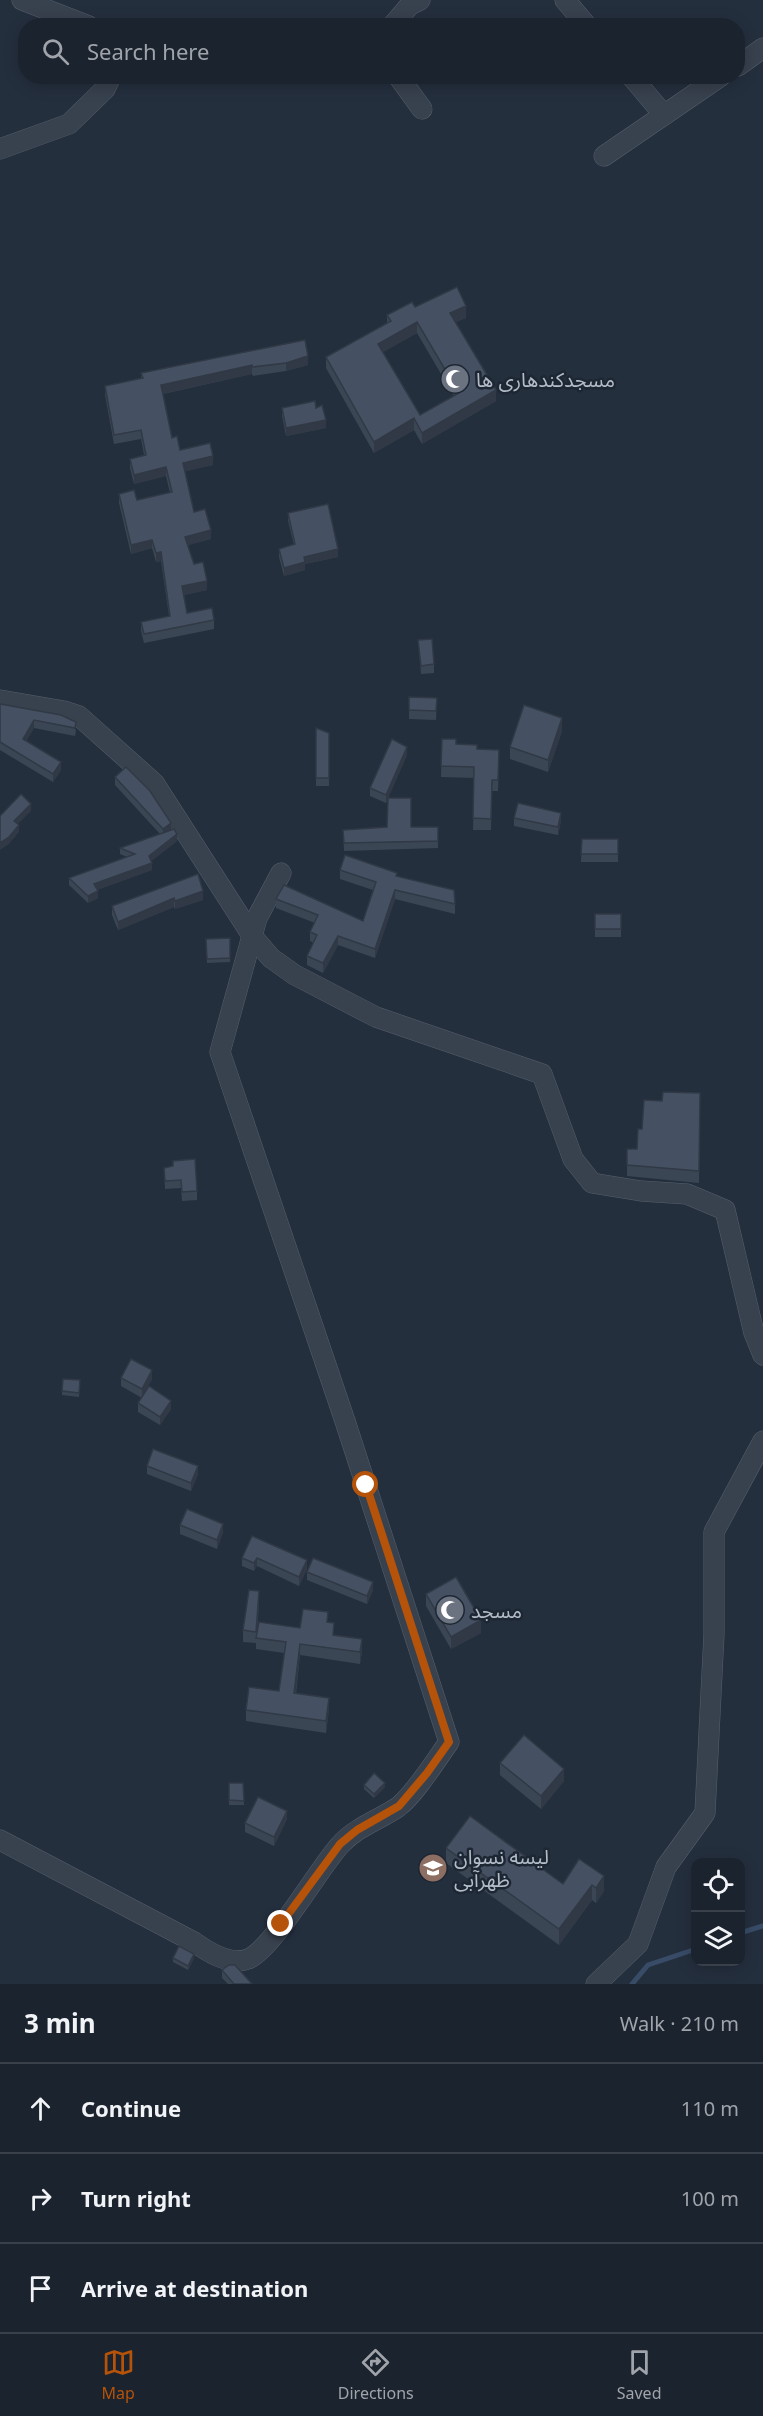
<!DOCTYPE html>
<meta charset="utf-8">
<style>
:root{--surface:#1b232e;--page:#242b36;--text:#f1f3f6;--muted:#a0a4aa;--line:#39404a;--accent:#b45309}
body{margin:0;font-family:"Noto Sans","Noto Sans Arabic",sans-serif;background:var(--page);color:var(--text)}
.controls{position:absolute;right:18px;bottom:18px;display:grid;overflow:hidden;border-radius:12px;box-shadow:0 3px 15px #0003}
.controls button{width:54px;height:54px;display:grid;place-items:center;padding:0;border:0;border-bottom:2px solid var(--line);background:var(--surface);color:var(--text);font:30px sans-serif}
.stop{position:absolute;width:18px;height:18px;margin:-14px;border:4px solid #b45309;border-radius:50%;background:#fff}
.stop.end{background:#b45309;border-color:#fff;box-shadow:0 2px 6px #0008}
.list{margin:0;padding:0;list-style:none}
h2{display:flex;justify-content:space-between;align-items:center;height:78px;margin:0;padding:0 24px;font-size:26px}
h2 small{font-size:20px;font-weight:400;color:var(--muted)}
.list li{display:grid;grid-template-columns:39px 1fr auto;gap:18px;align-items:center;box-sizing:border-box;height:90px;padding:0 24px;border-top:2px solid var(--line)}
.list b{display:block;font-size:22px;white-space:nowrap}
.list em{font-size:20px;font-style:normal;color:var(--muted)}
.icon{flex:none;width:33px;height:33px;fill:none;stroke:currentColor;stroke-width:2;stroke-linecap:round;stroke-linejoin:round}
.map{position:relative;flex:none;width:763px;height:1984px;overflow:hidden}
.search{position:absolute;background:var(--surface);box-shadow:0 3px 15px #0003;left:18px;right:18px;top:18px;height:66px;display:flex;align-items:center;gap:15px;box-sizing:border-box;padding:0 21px;border-radius:24px;color:var(--muted);font-size:22px}
.sheet{height:348px;background:var(--surface)}
nav{display:flex;justify-content:space-around;align-items:center;box-sizing:border-box;height:84px;border-top:2px solid var(--line);background:var(--surface);font-size:16px;color:var(--muted)}
nav a{display:grid;justify-items:center;gap:3px}
nav .on{color:var(--accent)}
.map>svg:first-child{display:block}
.lines{fill:none;stroke-linecap:round;stroke-linejoin:round}
.stream{stroke:#394c67;stroke-width:5}
.minor-casing{stroke:#565f6c;stroke-width:21}
.minor{stroke:#38414e;stroke-width:20}
.wall{fill:#3b4654;fill-rule:evenodd}
.shaded-wall{fill:#303945}
.building{fill:#455162;stroke:#303945;stroke-width:1.5;fill-rule:evenodd}
.route{stroke:#b45309;stroke-width:8}
.labels{text-anchor:middle;dominant-baseline:central;stroke-width:5;stroke-linejoin:round;paint-order:stroke}
.poi-label{font-size:20px;fill:#b4bcc9;stroke:#1d2633;text-anchor:start}
</style>
<div class="map">
<svg width="763" height="1984" viewBox="0 0 763 1984">
<rect width="100%" height="100%" fill="#242f3e"/>
<g class="lines">
<g class="stream">
<polyline points="740,1933 763,1926"/>
<polyline points="632,1984 648,1965 696,1949"/>
</g>
<g class="minor-casing">
<g id="minor">
<polyline points="22,0 89,26"/>
<polyline points="565,0 587,26"/>
<polyline points="392,26 410,5 420,0"/>
<polyline points="738,66 763,48"/>
<polyline points="398,76 422,109"/>
<polyline points="631,76 664,115"/>
<polyline points="0,149 69,124 105,89 111,76"/>
<polyline points="604,156 721,76"/>
<polyline points="0,700 64,711 79,716 154,783 253,937 271,958 295,975 376,1017 542,1074 573,1159 592,1183 641,1191 687,1194 725,1210 754,1333 763,1355"/>
<path d="M0,1840L194,1942C208,1952 230,1966 248,1959C272,1950 319,1868 340,1845C356,1827 379,1820 398,1807C415,1794 436,1760 449,1742L345,1421L220,1052L257,918L281,873"/>
<polyline points="596,1984 638,1944 666,1867 705,1813 714,1634 714,1532 763,1441"/>
</g>
</g>
<use href="#minor" class="minor"/>
</g>
<g class="wall">
<path d="M415,307L466,318L455,322L496,401L422,444L414,430L374,453L326,368V357L387,323V315ZM417,333L454,396L420,415L383,352Z"/>
<polygon points="305,340 308,365 286,371 253,376 252,374 163,394 172,438 180,450 213,465 185,471 194,512 211,539 188,545 194,564 207,590 184,595 187,613 214,620 214,629 144,643 141,631 141,622 169,616 161,561 156,562 152,548 131,554 119,503 119,494 137,500 170,493 166,476 134,484 130,468 130,459 144,455 141,439 114,444 105,395 105,386 141,378 141,373"/>
<polygon points="282,408 316,408 326,428 286,436 282,416"/>
<polygon points="288,513 338,557 305,564 305,570 284,576 279,557 279,549 294,545 288,521"/>
<polygon points="418,640 434,664 434,673 421,674"/>
<polygon points="409,697 437,698 436,720 409,719"/>
<polygon points="0,704 61,715 76,730 75,736 34,728 26,741 61,770 53,782 0,750"/>
<polygon points="316,728 329,733 329,786 316,786"/>
<polygon points="562,731 548,772 510,759 510,747"/>
<polygon points="442,739 456,744 477,749 499,761 498,791 492,791 491,830 473,830 474,778 441,777"/>
<polygon points="407,755 388,798 411,827 438,827 438,848 344,851 343,830 387,827 388,798 386,803 370,796 370,788"/>
<polygon points="115,777 171,830 177,841 151,861 152,870 97,890 98,898 88,903 69,885 69,878 127,857 120,854 120,848 160,834 115,785"/>
<polygon points="514,818 561,821 558,835 514,826"/>
<polygon points="582,839 618,839 618,862 581,862"/>
<polygon points="340,870 397,876 455,904 455,914 395,899 375,958 338,945 323,973 307,965 307,956 314,943 310,941 310,932 315,923 276,908 276,899 363,921 373,890 340,879"/>
<polygon points="198,874 203,900 175,909 174,907 118,930 112,915 112,906"/>
<rect x="595" y="914" width="26" height="23"/>
<polygon points="230,938 230,962 207,963 206,939"/>
<polygon points="700,1093 699,1183 627,1176 627,1165 637,1149 642,1129 662,1101"/>
<polygon points="164,1168 197,1191 197,1200 182,1201 181,1188 165,1189"/>
<polygon points="121,1378 152,1379 142,1398 171,1409 160,1425 138,1412 138,1403 142,1398 121,1386"/>
<polygon points="80,1380 79,1397 62,1395 62,1391"/>
<polygon points="147,1466 198,1474 191,1491 147,1474"/>
<polygon points="180,1525 223,1532 217,1549 180,1534"/>
<polygon points="252,1536 307,1569 299,1586 257,1566 254,1571 242,1566 242,1558"/>
<polygon points="307,1572 373,1590 367,1604 307,1580"/>
<polygon points="426,1594 481,1633 451,1649 426,1606"/>
<polygon points="259,1602 257,1635 328,1622 334,1635 362,1651 360,1664 300,1655 296,1694 329,1710 326,1733 246,1721 246,1710 279,1691 284,1653 256,1649 256,1642 256,1643 243,1642 243,1630"/>
<polygon points="500,1763 564,1781 541,1809 500,1775"/>
<polygon points="229,1783 243,1783 244,1805 229,1805"/>
<polygon points="364,1785 385,1787 374,1798 364,1789"/>
<polygon points="287,1819 274,1846 245,1832 245,1823"/>
<polygon points="446,1848 563,1884 579,1859 604,1891 596,1903 592,1900 559,1945 446,1863"/>
<polygon points="173,1958 194,1958 188,1970 173,1962"/>
<polygon points="222,1970 252,1984 228,1984 222,1978"/>
</g>
<g class="shaded-wall">
<polygon points="466,306 466,318 450,325 450,313"/>
<polygon points="417,322 417,333 378,355 378,344"/>
<polygon points="308,356 308,365 286,371 286,363"/>
<polygon points="252,365 252,374 161,394 161,385"/>
<polygon points="496,390 496,401 422,444 422,433"/>
<polygon points="414,418 414,430 374,453 374,442"/>
<polygon points="326,420 326,428 286,436 286,428"/>
<polygon points="213,456 213,465 183,472 183,463"/>
<polygon points="166,467 166,476 134,484 134,475"/>
<polygon points="211,530 211,539 185,546 185,537"/>
<polygon points="152,540 152,548 131,554 131,545"/>
<polygon points="338,549 338,557 305,564 305,570 284,576 284,568 304,557"/>
<polygon points="161,552 161,561 156,562 156,553"/>
<polygon points="207,581 207,590 182,595 182,586"/>
<polygon points="562,718 562,731 548,772 548,760"/>
<polygon points="34,720 34,728 23,747 23,739"/>
<polygon points="407,747 407,755 386,803 386,795"/>
<polygon points="61,762 61,770 53,782 53,774"/>
<polygon points="31,804 31,811 14,828 14,821"/>
<polygon points="561,813 561,821 558,835 558,827"/>
<polygon points="171,823 171,831 163,836 163,829"/>
<polygon points="19,825 19,832 9,844 0,850 0,843"/>
<polygon points="177,834 177,841 149,863 149,856"/>
<polygon points="152,863 152,870 94,891 94,884"/>
<polygon points="395,890 395,899 375,958 375,949"/>
<polygon points="98,891 98,898 88,903 88,896"/>
<polygon points="203,891 203,900 175,909 175,901"/>
<polygon points="174,898 174,907 118,930 118,922"/>
<polygon points="338,936 338,945 323,973 323,963"/>
<polygon points="152,1370 152,1379 142,1398 142,1389"/>
<polygon points="171,1401 171,1409 160,1425 160,1417"/>
<polygon points="198,1466 198,1474 191,1491 191,1483"/>
<polygon points="223,1524 223,1532 217,1549 217,1540"/>
<polygon points="257,1558 257,1566 254,1571 254,1563"/>
<polygon points="307,1560 307,1569 299,1586 299,1577"/>
<polygon points="373,1582 373,1590 367,1604 367,1596"/>
<polygon points="481,1620 481,1633 451,1649 451,1637"/>
<polygon points="362,1639 362,1651 360,1664 360,1652"/>
<polygon points="300,1644 300,1655 294,1705 294,1693"/>
<polygon points="329,1698 329,1710 326,1733 326,1721"/>
<polygon points="564,1769 564,1781 541,1809 541,1796"/>
<polygon points="385,1783 385,1787 374,1798 374,1794"/>
<polygon points="287,1811 287,1819 274,1846 274,1837"/>
<polygon points="604,1876 604,1891 596,1903 596,1888"/>
<polygon points="592,1885 592,1900 559,1945 559,1929"/>
<polygon points="194,1954 194,1958 188,1970 188,1966"/>
</g>
<g class="building">
<path d="M457,287L466,306L450,313L496,390L422,433L414,418L374,442L326,357L391,321L387,315L412,302L415,307ZM417,322L459,393L420,415L378,344Z"/>
<polygon points="305,340 308,356 286,363 253,367 252,365 161,385 172,438 177,436 180,450 210,443 213,456 183,463 194,512 205,509 211,530 185,537 194,564 203,562 207,581 182,586 187,613 212,608 214,620 144,634 141,622 170,616 161,552 156,553 152,540 131,545 119,494 134,490 137,500 172,492 166,467 134,475 130,459 146,455 141,430 114,435 105,386 143,378 141,373"/>
<polygon points="315,401 316,408 322,405 326,420 286,428 282,408"/>
<polygon points="328,504 338,549 304,557 305,562 284,568 279,549 295,544 288,513"/>
<polygon points="432,639 434,664 421,666 418,640"/>
<polygon points="409,697 437,698 436,711 409,710"/>
<polygon points="0,704 61,715 76,722 75,728 34,720 23,739 61,762 53,774 0,742"/>
<polygon points="524,705 562,718 548,760 510,747"/>
<polygon points="316,728 329,733 329,778 316,778"/>
<polygon points="392,739 407,747 386,795 370,788"/>
<polygon points="442,739 456,739 456,744 477,745 477,749 499,750 498,780 492,780 491,819 473,818 474,767 441,766"/>
<polygon points="126,767 150,791 171,823 163,829 115,777"/>
<polygon points="21,794 31,804 14,821 19,825 9,837 0,843 0,816"/>
<polygon points="388,798 411,798 411,827 438,827 438,841 344,843 343,830 387,827"/>
<polygon points="518,803 561,813 558,827 514,818"/>
<polygon points="174,829 177,834 149,856 152,863 94,884 98,891 88,896 69,878 135,854 120,848"/>
<polygon points="582,839 618,839 618,854 581,854"/>
<polygon points="345,855 397,873 396,876 454,890 455,904 395,890 375,949 338,936 323,963 307,956 317,935 310,932 318,915 276,899 284,885 363,921 376,882 340,870"/>
<polygon points="198,874 203,891 175,901 174,898 118,922 112,906"/>
<rect x="595" y="914" width="26" height="15"/>
<polygon points="230,938 230,958 207,959 206,939"/>
<polygon points="663,1092 700,1093 699,1171 627,1165 627,1149 637,1149 638,1129 642,1129 644,1100 662,1101"/>
<polygon points="195,1159 197,1191 182,1192 181,1180 165,1181 164,1168 173,1166 173,1161"/>
<polygon points="131,1359 152,1370 142,1389 121,1378"/>
<polygon points="63,1379 80,1380 79,1393 62,1391"/>
<polygon points="149,1386 171,1401 160,1417 138,1403"/>
<polygon points="153,1449 198,1466 191,1483 147,1466"/>
<polygon points="187,1509 223,1524 217,1540 180,1525"/>
<polygon points="252,1536 307,1560 299,1577 257,1558 254,1563 242,1558"/>
<polygon points="313,1558 373,1582 367,1596 307,1572"/>
<polygon points="456,1577 481,1620 451,1637 426,1594"/>
<polygon points="249,1590 259,1591 256,1632 243,1630"/>
<polygon points="303,1609 328,1612 327,1622 334,1623 333,1635 362,1639 360,1652 300,1644 294,1693 329,1698 326,1721 246,1710 249,1687 279,1691 286,1642 256,1638 259,1622 300,1628"/>
<polygon points="524,1735 564,1769 541,1796 500,1763"/>
<polygon points="374,1773 385,1783 374,1794 364,1785"/>
<polygon points="229,1783 243,1783 244,1801 229,1800"/>
<polygon points="258,1797 287,1811 274,1837 245,1823"/>
<polygon points="470,1816 563,1884 579,1859 604,1876 596,1888 592,1885 559,1929 446,1848"/>
<polygon points="179,1946 194,1954 188,1966 173,1958"/>
<polygon points="229,1965 235,1965 252,1984 234,1984 222,1970"/>
</g>
<g class="lines">
<polyline class="route" points="281,1924 340,1844 357,1830 399,1806 427,1773 449,1742 366,1485"/>
</g>
<defs>
<g id="mosque-disc" transform="scale(1.5)"><circle r="9.5" fill="#6b7280" stroke="#1d2633"/><path d="M3.5-4.9A6 6 0 1 0 3.5 4.9A5 5 0 1 1 3.5-4.9Z" fill="#fff"/></g>
<g id="school-disc" transform="scale(1.5)"><circle r="9.5" fill="#8d6e63" stroke="#1d2633"/><path d="M0-5L7-2L0 1L-7-2ZM-4 1L0 2.5L4 1V4Q0 6-4 4Z" fill="#fff"/></g>
</defs>
<g fill-rule="evenodd">
<use href="#mosque-disc" x="455" y="379"/>
<use href="#mosque-disc" x="450" y="1610"/>
<use href="#school-disc" x="433" y="1868"/>
</g>
<g class="labels">
<g class="poi-label">
<text x="476" y="379">مسجدکندهاری ها</text>
<text x="471" y="1610">مسجد</text>
<text x="454" y="1856">لیسه نسوان<tspan x="454" dy="23">ظهرآبی</tspan></text>
</g>
</g>
</svg>
<div class="controls">
<button><svg class="icon" aria-label="locate" viewBox="0 0 24 24"><circle cx="12" cy="12" r="6"/><path d="M12 2v4M12 18v4M2 12h4M18 12h4"/></svg></button>
<button><svg class="icon" aria-label="layers" viewBox="0 0 24 24"><path d="M12 4l9 5-9 5-9-5zM3 14l9 5 9-5"/></svg></button>
</div>
<div class="stop" style="left:366px;top:1485px"></div>
<div class="stop end" style="left:281px;top:1924px"></div>
<div class="search"><svg class="icon" aria-label="search" viewBox="0 0 24 24"><circle cx="10" cy="10" r="6"/><path d="M15 15l6 6"/></svg>Search here</div>
</div>
<section class="sheet">
<h2>3 min<small>Walk · 210 m</small></h2>
<ul class="list">
<li><svg class="icon" aria-label="ahead" viewBox="0 0 24 24"><path d="M12 20V5M6 11l6-6 6 6"/></svg><div><b>Continue</b></div><em>110 m</em></li>
<li><svg class="icon" aria-label="right" viewBox="0 0 24 24"><path d="M7 20v-9h11M14 6l5 5-5 5"/></svg><div><b>Turn right</b></div><em>100 m</em></li>
<li><svg class="icon" aria-label="arrive" viewBox="0 0 24 24"><path d="M6 21V4h12l-3 4 3 4H6"/></svg><div><b>Arrive at destination</b></div></li>
</ul>
</section>
<nav>
<a class="on"><svg class="icon" aria-label="map" viewBox="0 0 24 24"><path d="M3 6l6-2 6 2 6-2v14l-6 2-6-2-6 2zM9 4v14M15 6v14"/></svg>Map</a>
<a><svg class="icon" aria-label="directions" viewBox="0 0 24 24"><path d="M12 3l9 9-9 9-9-9zM9 14v-3h6M13 9l2 2-2 2"/></svg>Directions</a>
<a><svg class="icon" aria-label="saved" viewBox="0 0 24 24"><path d="M7 4h10v16l-5-4-5 4z"/></svg>Saved</a>
</nav>
